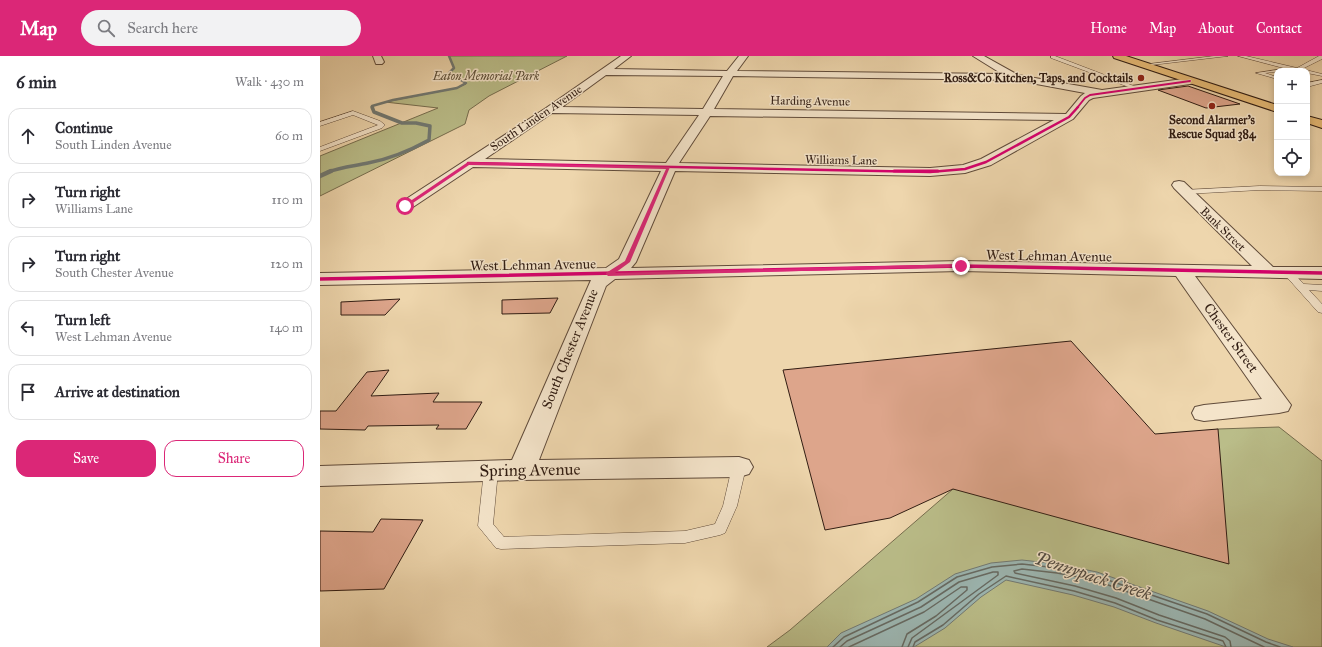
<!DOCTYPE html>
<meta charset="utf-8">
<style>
:root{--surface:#fff;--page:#f2f2f3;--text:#2b2b33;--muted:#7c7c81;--line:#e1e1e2;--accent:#db2777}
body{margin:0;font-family:"IM FELL Great Primer",serif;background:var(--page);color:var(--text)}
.controls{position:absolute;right:12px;top:12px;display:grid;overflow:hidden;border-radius:8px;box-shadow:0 2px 6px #0003}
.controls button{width:36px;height:36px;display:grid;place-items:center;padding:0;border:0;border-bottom:1px solid var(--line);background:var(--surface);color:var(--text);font:20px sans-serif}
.stop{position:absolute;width:12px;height:12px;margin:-9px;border:3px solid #db2777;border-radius:50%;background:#fff}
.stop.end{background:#db2777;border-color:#fff;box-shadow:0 1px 4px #0008}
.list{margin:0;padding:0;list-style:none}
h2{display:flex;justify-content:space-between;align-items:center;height:52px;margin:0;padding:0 16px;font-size:17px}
h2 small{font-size:13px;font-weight:400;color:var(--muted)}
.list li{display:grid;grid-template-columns:26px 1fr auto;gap:12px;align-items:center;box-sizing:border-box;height:56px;margin:0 8px 8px;padding:0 8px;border:1px solid var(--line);border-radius:12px}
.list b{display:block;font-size:15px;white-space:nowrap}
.list p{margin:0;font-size:13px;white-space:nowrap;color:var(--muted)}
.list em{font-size:13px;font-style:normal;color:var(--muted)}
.actions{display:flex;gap:8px;padding:12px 16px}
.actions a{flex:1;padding:9px 0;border:1px solid var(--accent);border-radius:12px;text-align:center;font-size:14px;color:var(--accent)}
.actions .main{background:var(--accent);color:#fff}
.icon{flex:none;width:22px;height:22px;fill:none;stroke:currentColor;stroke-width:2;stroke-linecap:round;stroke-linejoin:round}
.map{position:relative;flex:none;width:1002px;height:591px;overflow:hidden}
header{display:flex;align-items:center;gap:24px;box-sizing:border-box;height:56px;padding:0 20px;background:var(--accent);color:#fff}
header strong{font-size:19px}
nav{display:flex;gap:22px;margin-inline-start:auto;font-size:14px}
.search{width:280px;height:36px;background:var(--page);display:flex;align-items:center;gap:10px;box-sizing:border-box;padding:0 14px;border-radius:22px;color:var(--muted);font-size:15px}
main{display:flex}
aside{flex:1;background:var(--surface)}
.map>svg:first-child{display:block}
.green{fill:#babd89;stroke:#766d4e}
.water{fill:#9cb7b3;stroke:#717973}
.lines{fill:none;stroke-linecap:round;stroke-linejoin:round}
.shore{stroke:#666a63;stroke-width:1.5}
.stream-far2{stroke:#717973;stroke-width:2.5}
.stream-far1{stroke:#717973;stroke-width:3.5}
.stream{stroke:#717973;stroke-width:4.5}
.building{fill:#dda58b;stroke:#311d13}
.lane-casing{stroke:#604b3a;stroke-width:1}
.street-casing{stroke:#604b3a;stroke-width:2}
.highway-casing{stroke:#311d13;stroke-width:2}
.lane{fill:#f4e4ca;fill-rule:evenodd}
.street{fill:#f4e4ca;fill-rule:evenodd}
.highway{fill:#e7bb76;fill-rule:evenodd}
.cycleway-far3-casing{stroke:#f4e4ca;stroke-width:3}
.cycleway-far2-casing{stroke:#f4e4ca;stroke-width:4}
.cycleway-far1-casing{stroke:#f4e4ca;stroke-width:5}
.cycleway-casing{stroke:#f4e4ca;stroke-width:5.5}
.cycleway-far3{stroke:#d6006c;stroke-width:2}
.cycleway-far2{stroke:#d6006c;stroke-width:2.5}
.cycleway-far1{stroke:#d6006c;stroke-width:3}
.cycleway{stroke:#d6006c;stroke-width:3.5}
.route{fill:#db2777}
.poi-dot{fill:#8f2418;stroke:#f4e4ca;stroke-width:1.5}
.labels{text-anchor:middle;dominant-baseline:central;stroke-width:3;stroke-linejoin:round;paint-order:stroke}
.far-park-label{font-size:12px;font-style:italic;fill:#5a4d36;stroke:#f4e4ca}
.far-poi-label{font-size:12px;font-weight:bold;fill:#311d13;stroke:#f4e4ca;text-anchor:end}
.far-street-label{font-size:12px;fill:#311d13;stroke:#f4e4ca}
.street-label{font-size:14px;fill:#311d13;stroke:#f4e4ca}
.near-street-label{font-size:17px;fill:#311d13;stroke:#f4e4ca}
.near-water-label{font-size:18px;font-style:italic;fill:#514b43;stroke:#f4e4ca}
</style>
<header>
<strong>Map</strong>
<div class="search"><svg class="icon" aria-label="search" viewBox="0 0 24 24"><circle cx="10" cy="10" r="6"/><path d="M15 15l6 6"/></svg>Search here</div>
<nav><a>Home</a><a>Map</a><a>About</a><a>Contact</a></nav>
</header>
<main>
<aside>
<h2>6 min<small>Walk · 430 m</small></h2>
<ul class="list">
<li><svg class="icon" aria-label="ahead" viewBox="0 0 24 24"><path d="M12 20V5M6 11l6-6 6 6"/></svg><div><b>Continue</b><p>South Linden Avenue</p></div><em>60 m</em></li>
<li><svg class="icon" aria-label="right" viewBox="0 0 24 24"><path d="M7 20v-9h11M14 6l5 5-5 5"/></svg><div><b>Turn right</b><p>Williams Lane</p></div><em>110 m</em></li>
<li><svg class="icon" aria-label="right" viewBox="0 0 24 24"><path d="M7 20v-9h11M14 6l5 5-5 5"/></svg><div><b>Turn right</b><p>South Chester Avenue</p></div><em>120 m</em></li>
<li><svg class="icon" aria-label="left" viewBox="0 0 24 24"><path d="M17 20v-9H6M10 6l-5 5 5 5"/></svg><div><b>Turn left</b><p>West Lehman Avenue</p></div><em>140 m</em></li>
<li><svg class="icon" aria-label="arrive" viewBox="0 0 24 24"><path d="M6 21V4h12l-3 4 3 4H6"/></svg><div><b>Arrive at destination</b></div></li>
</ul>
<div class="actions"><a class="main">Save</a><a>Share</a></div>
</aside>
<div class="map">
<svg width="1002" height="591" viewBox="0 0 1002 591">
<rect width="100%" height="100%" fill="#eed6ad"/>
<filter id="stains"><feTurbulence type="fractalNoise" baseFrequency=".005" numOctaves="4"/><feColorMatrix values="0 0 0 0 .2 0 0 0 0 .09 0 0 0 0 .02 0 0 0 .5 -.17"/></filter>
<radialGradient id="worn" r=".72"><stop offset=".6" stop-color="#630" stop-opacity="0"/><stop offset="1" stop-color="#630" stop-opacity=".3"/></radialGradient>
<g class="green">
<path d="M129,0H247L169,40L149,54L145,68L0,140V100L118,52L65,46L137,32L146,28C142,23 135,22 129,17L134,12Z"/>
<polygon points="959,371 1002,405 1002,591 447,591 470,574 633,433 898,373"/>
</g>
<polygon class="water" points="702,504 738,508 777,516 888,555 948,583 973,591 906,591 836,567 794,551 753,539 686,524 661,541 625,572 594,591 507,591 521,577 596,543 635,518 671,507"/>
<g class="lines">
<g class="shore">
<polyline points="513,591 524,581 598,546 637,521 672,511 702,508 738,512 776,520 887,558 946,586 960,591"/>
<polyline points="520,591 527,585 601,551 639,526 673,516 678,516 678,519 592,582 588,591"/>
<polyline points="529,591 604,556 641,531 647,531 647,534 616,560 587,578 582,591"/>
<polyline points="593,591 595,586 623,569 659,538 686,520 754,535 795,547 837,564 903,585 906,591"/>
<polyline points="911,591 910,585 905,581 839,559 796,542 755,530 695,517 694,515 702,513 737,517 774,524 885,563 944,591"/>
</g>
<polyline class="stream-far2" points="53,52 52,50 73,44 137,32 146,27 129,17 134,12 129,0"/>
<path class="stream-far1" d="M8,116C21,111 34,110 48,107C70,103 89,95 109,84L110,70L96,67H82L54,56L52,51"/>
<polyline class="stream" points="0,120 11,115"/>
</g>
<g class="building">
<polygon points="868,30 920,48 886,52 838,34"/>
<polygon points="238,242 230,257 182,258 182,244"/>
<polygon points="80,243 65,259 21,259 21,246"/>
<polygon points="751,285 835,378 898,373 909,508 633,433 570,462 505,474 463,314"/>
<polygon points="69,314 51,340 119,337 113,346 162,346 146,373 116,373 119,369 48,370 45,374 0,373 0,355 16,355 47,316"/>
<polygon points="61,463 103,464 64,533 0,535 0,475 53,476"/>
</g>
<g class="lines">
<g class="lane-casing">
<g id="lane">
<polygon points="731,0 735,0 819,32 814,33 731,2"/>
<polygon points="894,0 908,0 823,10 821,9"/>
<polygon points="918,0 926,0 977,12 999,0 1002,0 1002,3 982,13 1002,18 1002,20 987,17 987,15 975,15"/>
<polygon points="963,13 963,15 945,17 957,21 957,23 936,17"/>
<polygon points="1002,24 1002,27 987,31 987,27"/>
<polygon points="33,55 60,65 65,69 62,72 0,95 0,91 58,69 33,59 0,70 0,66"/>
<polygon points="940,130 1002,131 1002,135 940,134 865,138 861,136 865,134"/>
<polygon points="967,213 970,214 984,228 1002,229 1002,235 989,234 1002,248 1002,257 998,256 964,218 962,216"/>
<polygon points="419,406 424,407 426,411 417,450 405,477 400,479 365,487 181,493 176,492 158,470 164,415 166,411 171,410 176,411 178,415 173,468 184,481 365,475 395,468 403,450 412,411 414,407"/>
</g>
</g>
<g class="street-casing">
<g id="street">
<polygon points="53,0 61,0 64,6 62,8 56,8"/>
<path d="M301,0H311L294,13L407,15L419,0H428L417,15L682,18L653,0H664L698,19L782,34L870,22L874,23L875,25L874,27L870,28L773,42L769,44L753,63L671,109L645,117L610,120L355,115L316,206L311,212L641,205L932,210L854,132L852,129L854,126L859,125L864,126L953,211H1002V223L875,220L971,349L968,355L959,357L884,365L875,363L872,357L875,351L884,349L942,343L856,220L641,215L295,223L286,230L219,404L419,401L429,404L433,411L429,418L419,421L201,424L0,430V410L192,404L271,224L0,229V217L286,212L299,203L341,115L153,111L90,153L85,155L80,153L77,150L80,147L226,52ZM286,19L403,20L383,53L242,51ZM413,20L695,24L765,37L761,40L746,58L394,53ZM232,57L379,59L346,107L165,103ZM390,60L734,64L661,103L643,109L610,112L359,107Z"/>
</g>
</g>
<g class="highway-casing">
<g id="highway">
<polygon points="793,0 806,0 957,49 957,56 794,2"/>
<polygon points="987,60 1002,64 1002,72 987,67"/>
</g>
</g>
<use href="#lane" class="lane"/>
<use href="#street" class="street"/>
<use href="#highway" class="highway"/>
<g class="cycleway-far3-casing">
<polyline id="cycleway-far3" points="757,52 765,42 770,39 870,25"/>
</g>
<g class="cycleway-far2-casing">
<polyline id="cycleway-far2" points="148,107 610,116 645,113 666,106 749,61 758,51"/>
</g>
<g class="cycleway-far1-casing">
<polyline id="cycleway-far1" points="574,115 618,115"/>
</g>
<g class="cycleway-casing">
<polyline id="cycleway" points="0,223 641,210 1002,217"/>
</g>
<use href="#cycleway-far3" class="cycleway-far3"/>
<use href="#cycleway-far2" class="cycleway-far2"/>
<use href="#cycleway-far1" class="cycleway-far1"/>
<use href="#cycleway" class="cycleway"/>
</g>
<polygon class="route" points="148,106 350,111 310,206 295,217 641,208 644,210 641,211 288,220 286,218 286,217 305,205 346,113 149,109 87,151 83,150"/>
<g class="poi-dot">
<circle cx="821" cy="22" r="4"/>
<circle cx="892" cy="50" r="4"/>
</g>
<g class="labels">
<g class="far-park-label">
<text x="166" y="20">Eaton Memorial Park</text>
</g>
<g class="far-poi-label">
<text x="813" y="22">Ross&amp;Co Kitchen, Taps, and Cocktails</text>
<text x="892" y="64" text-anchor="middle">Second Alarmer's<tspan x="892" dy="14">Rescue Squad 384</tspan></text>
</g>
<g class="far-street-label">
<text transform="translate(490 45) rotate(1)">Harding Avenue</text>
<text transform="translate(216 62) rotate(-34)">South Linden Avenue</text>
<text transform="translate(521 104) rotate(1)">Williams Lane</text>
<text transform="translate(903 173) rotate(44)">Bank Street</text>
</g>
<g class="street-label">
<text transform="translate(729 200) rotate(1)">West Lehman Avenue</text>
<text transform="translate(213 209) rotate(-1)">West Lehman Avenue</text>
<text transform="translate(911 282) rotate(54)">Chester Street</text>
<text transform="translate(250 293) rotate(-68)">South Chester Avenue</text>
</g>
<g class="near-street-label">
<text transform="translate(210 414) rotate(-1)">Spring Avenue</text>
</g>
<g class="near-water-label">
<text transform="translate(773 520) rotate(18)">Pennypack Creek</text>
</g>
</g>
<rect width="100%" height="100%" filter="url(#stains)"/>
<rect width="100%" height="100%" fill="url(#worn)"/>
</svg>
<div class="controls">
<button>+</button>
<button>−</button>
<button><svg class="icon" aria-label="locate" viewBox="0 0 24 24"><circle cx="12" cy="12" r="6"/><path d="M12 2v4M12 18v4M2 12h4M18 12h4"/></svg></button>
</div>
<div class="stop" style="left:85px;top:150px"></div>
<div class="stop end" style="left:641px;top:210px"></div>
</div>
</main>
